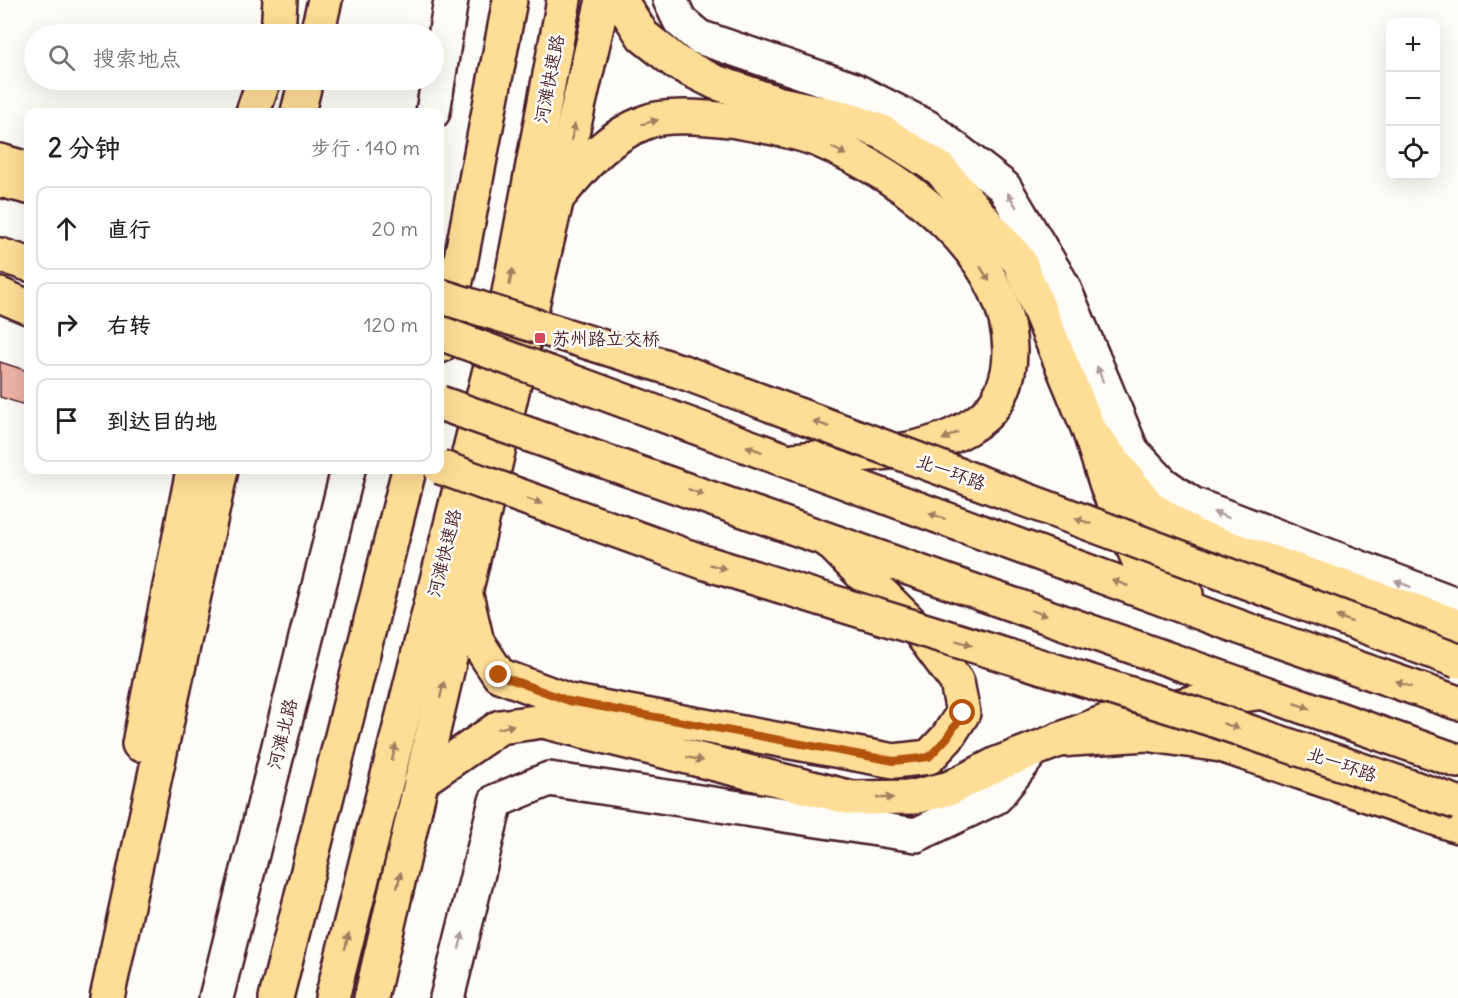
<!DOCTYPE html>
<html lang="zh">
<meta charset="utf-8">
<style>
:root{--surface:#fff;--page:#f2f2f2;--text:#222;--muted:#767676;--line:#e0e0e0}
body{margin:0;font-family:Delius,"LXGW WenKai TC",sans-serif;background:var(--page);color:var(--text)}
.controls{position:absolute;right:18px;top:18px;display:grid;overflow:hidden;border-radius:12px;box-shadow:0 6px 24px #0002}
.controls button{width:54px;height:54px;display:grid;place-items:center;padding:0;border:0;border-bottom:2px solid var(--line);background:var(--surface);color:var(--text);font:30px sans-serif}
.stop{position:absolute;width:18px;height:18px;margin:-14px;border:4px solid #b45309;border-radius:50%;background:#fff}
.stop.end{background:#b45309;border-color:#fff;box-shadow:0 2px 6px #0008}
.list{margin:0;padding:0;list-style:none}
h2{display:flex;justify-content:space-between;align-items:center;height:78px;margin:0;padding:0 24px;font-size:26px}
h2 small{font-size:20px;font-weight:400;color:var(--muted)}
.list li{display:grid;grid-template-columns:39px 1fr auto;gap:18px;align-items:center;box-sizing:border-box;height:84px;margin:0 12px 12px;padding:0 12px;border:2px solid var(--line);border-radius:12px}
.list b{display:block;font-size:22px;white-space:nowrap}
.list em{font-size:20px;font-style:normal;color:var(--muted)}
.icon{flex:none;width:33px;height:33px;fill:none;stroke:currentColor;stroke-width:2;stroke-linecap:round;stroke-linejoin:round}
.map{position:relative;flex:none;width:1458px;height:998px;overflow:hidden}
.search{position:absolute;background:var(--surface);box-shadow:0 6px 24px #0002;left:24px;top:24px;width:420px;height:66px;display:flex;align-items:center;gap:15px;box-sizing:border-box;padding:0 21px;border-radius:33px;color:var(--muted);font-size:22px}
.panel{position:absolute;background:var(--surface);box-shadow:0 6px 24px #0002;left:24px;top:108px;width:420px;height:366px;border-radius:12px}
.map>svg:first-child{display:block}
.building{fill:#edb3a7;stroke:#4a1f2b;stroke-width:1.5}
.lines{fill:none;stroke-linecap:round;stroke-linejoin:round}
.tertiary-casing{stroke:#4a1f2b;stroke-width:38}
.primary-casing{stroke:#4a1f2b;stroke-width:38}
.trunk-casing{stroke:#4a1f2b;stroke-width:38}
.tertiary{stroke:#fdfcf7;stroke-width:33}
.primary{stroke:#fedd96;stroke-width:33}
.trunk{stroke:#fedd96;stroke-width:33}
.primary-bridge-casing{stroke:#4a1f2b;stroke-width:38;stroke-linecap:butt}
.trunk-bridge-casing{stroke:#4a1f2b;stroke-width:38;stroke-linecap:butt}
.primary-bridge{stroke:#fedd96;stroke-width:33}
.trunk-bridge{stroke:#fedd96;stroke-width:33}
.oneway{fill:#a47e60}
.oneway2{fill:#ac999b}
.route{stroke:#b45309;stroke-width:8}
.poi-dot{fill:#d1495b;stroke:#fdfcf7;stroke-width:2}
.labels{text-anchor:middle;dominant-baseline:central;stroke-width:5;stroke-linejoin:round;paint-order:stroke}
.street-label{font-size:18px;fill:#4a1f2b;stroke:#fdfcf7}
.poi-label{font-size:18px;fill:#4a1f2b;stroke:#fdfcf7;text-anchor:start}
</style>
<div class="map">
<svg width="1458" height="998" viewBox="0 0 1458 998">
<rect width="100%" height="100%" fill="#fdfcf7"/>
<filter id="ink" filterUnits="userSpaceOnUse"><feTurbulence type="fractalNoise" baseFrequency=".0167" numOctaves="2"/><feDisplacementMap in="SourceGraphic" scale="12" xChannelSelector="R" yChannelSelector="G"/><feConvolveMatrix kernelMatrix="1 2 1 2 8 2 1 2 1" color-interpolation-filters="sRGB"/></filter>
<g filter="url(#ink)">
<polygon class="building" points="0,362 28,371 28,406 0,397"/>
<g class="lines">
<g class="tertiary-casing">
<g id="tertiary">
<polyline points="670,0 680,21 699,37 852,89 927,127 1004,187 1063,286 1132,451 1163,484 1192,504 1458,605"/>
<polyline points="433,112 451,0"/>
<polyline points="216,998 348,470"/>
<polyline points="447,998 496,801 549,779 916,835 996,797 1032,751"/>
</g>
</g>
<g class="primary-casing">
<g id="primary">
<polyline points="620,0 643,36 677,63 715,82 777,103 845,118 882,132 940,169 1019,261 1089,430 1108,489 1139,561 1186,594"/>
<polyline points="278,34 280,0"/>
<polyline points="317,34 325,0"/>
<polyline points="253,112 264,80"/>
<polyline points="298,112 306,80"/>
<polyline points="0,180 28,187"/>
<path d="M558,197C585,165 605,138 646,122C667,113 713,118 736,121C764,126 797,131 823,142C905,178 1008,253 1010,351C1010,380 999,408 974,424C923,458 853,454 794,460"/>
<polyline points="0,255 28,264"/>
<polyline points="549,373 1242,628 1458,703"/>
<polyline points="533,436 1458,761"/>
<polyline points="465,591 477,642 499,675 569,701 894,761 929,757 947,738 963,713 957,682 919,631 832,544"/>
<polyline points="139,744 193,470"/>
<polyline points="421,781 500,727 543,721 852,798 914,797 950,788 997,764 1105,722 1205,700 1257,693"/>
<polyline points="107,998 221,470"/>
</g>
</g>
<g class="trunk-casing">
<g id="trunk">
<polyline points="0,161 28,169"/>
<polyline points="0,295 28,307"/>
<polyline points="440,346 460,264 510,0"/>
<polyline points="1089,430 1149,507 1194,536 1458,626"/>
<polyline points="1059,740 1146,734 1221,745 1458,826"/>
<polyline points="276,998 409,470"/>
<polyline points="332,998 508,298 564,0"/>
<polyline points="371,998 603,0"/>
</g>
</g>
<use href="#tertiary" class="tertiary"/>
<use href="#primary" class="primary"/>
<use href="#trunk" class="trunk"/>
<g class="primary-bridge-casing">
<g id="primary-bridge">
<polyline points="440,333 549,373"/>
<polyline points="440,403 533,436"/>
</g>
</g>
<g class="trunk-bridge-casing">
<g id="trunk-bridge">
<polyline points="440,296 683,372 1458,661"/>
<polyline points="440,467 703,562 1208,718 1458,803"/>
</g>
</g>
<use href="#primary-bridge" class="primary-bridge"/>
<use href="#trunk-bridge" class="trunk-bridge"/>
</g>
<defs><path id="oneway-solid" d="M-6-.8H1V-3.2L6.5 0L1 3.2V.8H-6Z" transform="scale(1.5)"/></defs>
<g class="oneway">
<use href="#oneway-solid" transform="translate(650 122) rotate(-15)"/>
<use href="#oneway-solid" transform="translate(573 132) rotate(-77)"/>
<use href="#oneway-solid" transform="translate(839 151) rotate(28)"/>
<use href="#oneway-solid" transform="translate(985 274) rotate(58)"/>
<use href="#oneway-solid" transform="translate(511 277) rotate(-79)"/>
<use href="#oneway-solid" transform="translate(821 424) rotate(-160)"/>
<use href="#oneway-solid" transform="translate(950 436) rotate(154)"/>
<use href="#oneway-solid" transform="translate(754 449) rotate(-160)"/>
<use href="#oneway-solid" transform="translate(696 492) rotate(20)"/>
<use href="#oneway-solid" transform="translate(534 501) rotate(20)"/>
<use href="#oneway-solid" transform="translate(937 516) rotate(-160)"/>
<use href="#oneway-solid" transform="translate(1083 521) rotate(-160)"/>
<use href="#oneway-solid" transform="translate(718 567) rotate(17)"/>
<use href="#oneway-solid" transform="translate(1120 583) rotate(-160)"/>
<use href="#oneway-solid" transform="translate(1039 613) rotate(19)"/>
<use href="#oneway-solid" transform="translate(1344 619) rotate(-160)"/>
<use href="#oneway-solid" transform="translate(964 643) rotate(17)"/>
<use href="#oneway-solid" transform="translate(1403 684) rotate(-161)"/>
<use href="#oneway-solid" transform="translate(442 690) rotate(-77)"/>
<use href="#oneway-solid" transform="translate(1302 706) rotate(19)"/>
<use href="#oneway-solid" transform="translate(1231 726) rotate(19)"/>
<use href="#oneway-solid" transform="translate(506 727) rotate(-14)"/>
<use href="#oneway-solid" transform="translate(394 752) rotate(-76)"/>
<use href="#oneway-solid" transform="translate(695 759) rotate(14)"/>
<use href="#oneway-solid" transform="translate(885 798) rotate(-1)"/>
<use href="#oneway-solid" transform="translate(399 880) rotate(-77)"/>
<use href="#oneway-solid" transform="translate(347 941) rotate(-76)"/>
</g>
<g class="oneway2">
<use href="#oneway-solid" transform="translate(1012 200) rotate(-121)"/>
<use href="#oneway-solid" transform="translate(1100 374) rotate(-111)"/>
<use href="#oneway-solid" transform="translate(1221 515) rotate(-159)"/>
<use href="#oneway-solid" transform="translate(1403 584) rotate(-159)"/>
<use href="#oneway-solid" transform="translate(461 941) rotate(-76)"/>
</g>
</g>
<g class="lines" filter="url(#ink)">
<polyline class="route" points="499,675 569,701 894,761 929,757 947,738 963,713"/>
</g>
<rect class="poi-dot" x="534" y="332" width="12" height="12" rx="3"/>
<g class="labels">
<g class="street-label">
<text transform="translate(549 79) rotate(-79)">河滩快速路</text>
<text transform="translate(951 472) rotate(20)">北一环路</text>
<text transform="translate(444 553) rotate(-76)">河滩快速路</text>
<text transform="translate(282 734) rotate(-76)">河滩北路</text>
<text transform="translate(1342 764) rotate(19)">北一环路</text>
</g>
<g class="poi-label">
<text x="552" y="338">苏州路立交桥</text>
</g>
</g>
</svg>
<div class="controls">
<button>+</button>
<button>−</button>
<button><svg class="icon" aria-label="locate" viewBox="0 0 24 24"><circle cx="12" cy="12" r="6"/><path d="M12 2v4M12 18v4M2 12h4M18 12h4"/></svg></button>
</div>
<div class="stop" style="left:963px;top:713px"></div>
<div class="stop end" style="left:499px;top:675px"></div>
<div class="search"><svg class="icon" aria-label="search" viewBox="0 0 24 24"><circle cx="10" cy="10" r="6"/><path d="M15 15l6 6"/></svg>搜索地点</div>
<section class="panel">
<h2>2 分钟<small>步行 · 140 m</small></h2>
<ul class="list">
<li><svg class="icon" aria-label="ahead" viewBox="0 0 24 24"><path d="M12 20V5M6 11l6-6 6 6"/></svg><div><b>直行</b></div><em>20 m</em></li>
<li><svg class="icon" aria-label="right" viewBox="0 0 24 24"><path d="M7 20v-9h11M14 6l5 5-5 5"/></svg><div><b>右转</b></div><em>120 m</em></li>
<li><svg class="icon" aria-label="arrive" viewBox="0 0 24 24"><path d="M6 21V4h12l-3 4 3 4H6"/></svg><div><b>到达目的地</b></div></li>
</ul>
</section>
</div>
